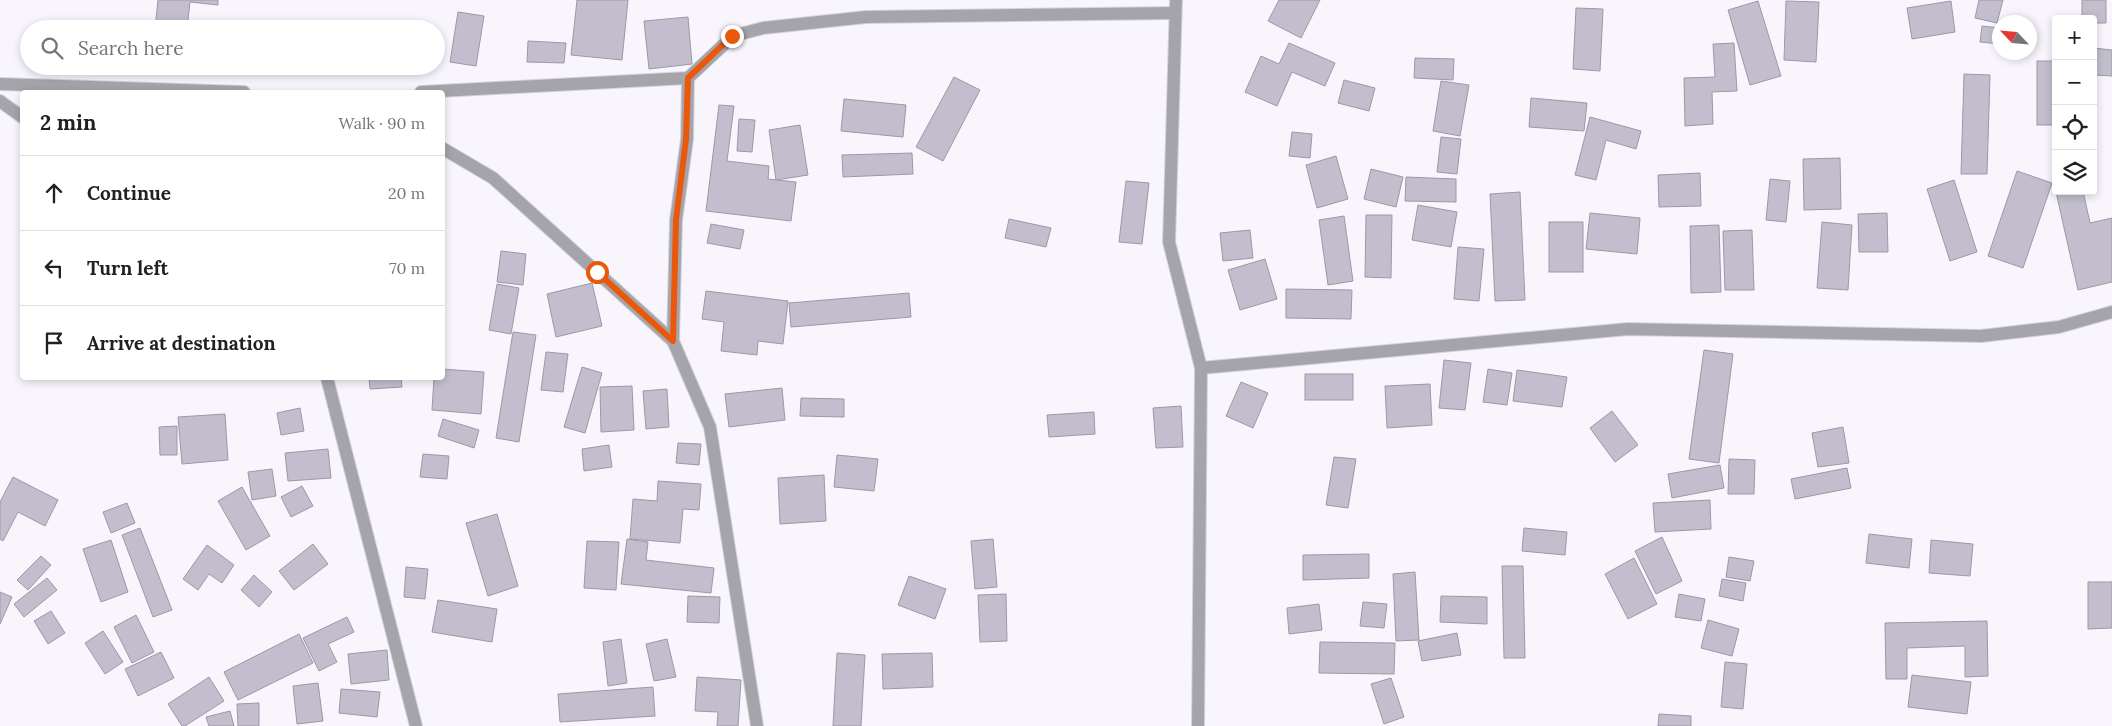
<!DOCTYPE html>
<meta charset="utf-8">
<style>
:root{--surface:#fff;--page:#f6f6f6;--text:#202124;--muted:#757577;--line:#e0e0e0}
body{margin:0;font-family:Lora,serif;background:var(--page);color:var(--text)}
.controls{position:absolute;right:15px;top:15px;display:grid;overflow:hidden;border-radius:5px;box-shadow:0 2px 8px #0003}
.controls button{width:45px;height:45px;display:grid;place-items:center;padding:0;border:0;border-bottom:1px solid var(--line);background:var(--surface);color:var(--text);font:25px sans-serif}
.compass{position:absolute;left:1992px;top:15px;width:45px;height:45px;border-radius:50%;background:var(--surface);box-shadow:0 2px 8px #0003;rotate:296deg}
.stop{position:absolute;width:15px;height:15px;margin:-11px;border:4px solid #ea580c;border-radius:50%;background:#fff}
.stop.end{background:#ea580c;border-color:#fff;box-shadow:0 1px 5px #0008}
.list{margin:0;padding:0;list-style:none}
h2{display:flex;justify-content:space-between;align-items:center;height:65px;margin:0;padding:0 20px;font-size:21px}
h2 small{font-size:16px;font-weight:400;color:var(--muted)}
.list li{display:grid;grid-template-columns:32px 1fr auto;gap:15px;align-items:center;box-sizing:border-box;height:75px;padding:0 20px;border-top:1px solid var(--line)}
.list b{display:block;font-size:19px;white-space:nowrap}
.list em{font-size:16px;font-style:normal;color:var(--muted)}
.icon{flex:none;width:28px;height:28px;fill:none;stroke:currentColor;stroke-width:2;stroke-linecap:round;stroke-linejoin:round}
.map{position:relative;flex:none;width:2112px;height:726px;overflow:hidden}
.search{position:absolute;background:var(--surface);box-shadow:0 2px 8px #0003;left:20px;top:20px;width:425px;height:55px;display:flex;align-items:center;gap:12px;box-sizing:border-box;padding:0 18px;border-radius:28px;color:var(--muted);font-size:19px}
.panel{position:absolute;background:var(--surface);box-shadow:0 2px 8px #0003;left:20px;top:90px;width:425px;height:290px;border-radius:5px}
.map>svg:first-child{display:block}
.building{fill:#c2becd;stroke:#9c98a7}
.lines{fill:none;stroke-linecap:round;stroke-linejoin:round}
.street-casing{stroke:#d5d3da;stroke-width:14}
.street{stroke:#a6a4ab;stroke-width:12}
.route{stroke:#ea580c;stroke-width:6}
</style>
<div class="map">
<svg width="2112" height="726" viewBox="0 0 2112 726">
<rect width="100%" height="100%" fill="#f8f6fc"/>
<g class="building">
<polygon points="158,0 218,0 218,5 190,2 187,29 155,29"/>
<polygon points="577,0 628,0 622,60 571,55"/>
<polygon points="1279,0 1320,0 1301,38 1268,21"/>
<polygon points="1979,0 2003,0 1997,23 1975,18"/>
<polygon points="2082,0 2106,0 2106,23 2093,23 2093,19 2082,19"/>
<polygon points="1758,1 1781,76 1750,85 1728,10"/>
<polygon points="1786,1 1819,2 1816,62 1784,60"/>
<polygon points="1951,1 1955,32 1912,39 1907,8"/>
<polygon points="1576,8 1603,9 1600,71 1573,69"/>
<polygon points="458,12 484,16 476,66 450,62"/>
<polygon points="688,17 692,64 649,69 644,21"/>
<polygon points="1982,26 2000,28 2000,44 1980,42"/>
<polygon points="528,41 566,43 564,63 527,62"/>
<polygon points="1289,43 1335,63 1325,86 1292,72 1277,106 1245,92 1261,56 1279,64"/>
<polygon points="1734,43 1737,91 1712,92 1713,124 1685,126 1684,78 1715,77 1713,44"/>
<polygon points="2093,48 2112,50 2112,76 2093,75"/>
<polygon points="1415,58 1454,59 1453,80 1414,78"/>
<rect x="2037" y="61" width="19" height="64"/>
<polygon points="1964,74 1990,75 1987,174 1961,174"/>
<polygon points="954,77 980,90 943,161 916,147"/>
<polygon points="1344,80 1375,88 1369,111 1338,103"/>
<polygon points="1441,81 1469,85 1460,136 1433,131"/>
<polygon points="1531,98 1587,103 1584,131 1529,127"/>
<polygon points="844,99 906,105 903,137 841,131"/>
<polygon points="719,105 734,106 727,161 769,166 768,179 796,182 791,221 706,211"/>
<polygon points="1590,117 1641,131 1636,149 1606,140 1596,180 1575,175"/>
<polygon points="739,119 755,120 752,152 737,151"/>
<polygon points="800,125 808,175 776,180 769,130"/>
<polygon points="1292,132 1312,134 1310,158 1289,156"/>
<polygon points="1441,137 1461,139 1457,174 1437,172"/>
<polygon points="912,153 913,174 843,177 842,155"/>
<polygon points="1336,156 1348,199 1317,208 1306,165"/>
<polygon points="1840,158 1841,209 1804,210 1803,159"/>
<polygon points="1371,169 1403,177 1396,207 1364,199"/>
<polygon points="2017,171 2052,183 2023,268 1988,256"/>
<polygon points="1700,173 1701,206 1659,207 1658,175"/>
<polygon points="1406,177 1456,179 1456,202 1405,201"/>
<polygon points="1770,179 1790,181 1786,222 1766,220"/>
<polygon points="1954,180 1977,252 1950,261 1927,189"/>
<polygon points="1126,181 1149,183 1142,244 1119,242"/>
<polygon points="2061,191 2083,191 2090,223 2112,218 2112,282 2078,290 2056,192"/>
<polygon points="1520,192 1525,300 1495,301 1490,194"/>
<polygon points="1418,205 1457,212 1451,247 1412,240"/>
<polygon points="1590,213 1640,218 1637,254 1586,249"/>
<polygon points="1887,213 1888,252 1859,252 1858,214"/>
<polygon points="1366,215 1392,215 1391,278 1365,277"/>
<polygon points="1344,216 1353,281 1328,285 1319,220"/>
<polygon points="1009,219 1051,228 1046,247 1005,238"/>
<rect x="1549" y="222" width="34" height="50"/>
<polygon points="1822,222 1852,225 1848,290 1817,288"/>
<polygon points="711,224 744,230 740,249 707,243"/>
<polygon points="1719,225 1721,292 1691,293 1690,226"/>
<polygon points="1250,230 1253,258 1223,261 1220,233"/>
<polygon points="1752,230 1754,290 1725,290 1723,231"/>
<polygon points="1458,247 1484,249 1479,301 1454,299"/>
<polygon points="501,251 526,254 523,285 497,282"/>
<polygon points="1265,259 1277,299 1240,310 1228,270"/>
<polygon points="592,283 602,326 556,337 547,294"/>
<polygon points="497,284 519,288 511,334 489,330"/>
<polygon points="1286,289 1352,290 1351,319 1286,318"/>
<polygon points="706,291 788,301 783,344 758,341 757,355 721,351 724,322 702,319"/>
<polygon points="909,293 911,317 791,327 789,303"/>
<polygon points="513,332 536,335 519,442 496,438"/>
<polygon points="1704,350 1733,354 1719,463 1689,459"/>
<polygon points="546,352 568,354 563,392 541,390"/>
<polygon points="1444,360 1471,363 1465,410 1439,408"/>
<polygon points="582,367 602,373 585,433 564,427"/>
<polygon points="442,369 484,372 481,414 432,410 434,378 442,378"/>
<polygon points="1488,369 1512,373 1507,405 1483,402"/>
<polygon points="1517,370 1567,377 1562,407 1513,401"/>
<rect x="1305" y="374" width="48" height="26"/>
<polygon points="369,378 401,378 402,387 370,389"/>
<polygon points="1241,382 1268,393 1253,428 1226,416"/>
<polygon points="1430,384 1432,425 1387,428 1385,386"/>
<polygon points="632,386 634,430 601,432 600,387"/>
<polygon points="782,388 785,420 729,427 725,394"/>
<polygon points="667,389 669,427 646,429 643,391"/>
<polygon points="801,398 844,399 844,417 800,416"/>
<polygon points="1181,406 1183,447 1156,448 1153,408"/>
<polygon points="300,408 304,431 281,435 277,413"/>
<polygon points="1612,411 1638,445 1615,462 1590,428"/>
<polygon points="1094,412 1095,434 1049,437 1047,415"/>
<polygon points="225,414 228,460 182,464 178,417"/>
<polygon points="443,419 479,430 474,448 438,436"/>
<polygon points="177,426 177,455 160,455 159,427"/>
<polygon points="1843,427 1849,463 1818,467 1812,433"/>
<polygon points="678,443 701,444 699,465 676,463"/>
<polygon points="609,445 612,467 584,471 582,449"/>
<polygon points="328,449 331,478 288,481 285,453"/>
<polygon points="423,454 449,456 447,479 420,477"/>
<polygon points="837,455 878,459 874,491 834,487"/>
<polygon points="1334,457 1356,459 1348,508 1326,505"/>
<polygon points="1729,459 1755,460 1754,494 1728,494"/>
<polygon points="1720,465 1724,488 1672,498 1668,474"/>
<polygon points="1847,468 1851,488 1795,499 1791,479"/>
<polygon points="272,469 276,496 252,500 248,472"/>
<polygon points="824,475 826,521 780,524 778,478"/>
<polygon points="13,477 58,500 45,526 18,512 3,541 0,539 0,502"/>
<polygon points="658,481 701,484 699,510 683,509 680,543 630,539 633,499 657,501"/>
<polygon points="302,486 313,506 291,517 281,497"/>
<polygon points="242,487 270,536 246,550 218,501"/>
<polygon points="1710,500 1711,529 1655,532 1653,503"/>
<polygon points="127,503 135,523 111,533 103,512"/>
<polygon points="497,514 518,586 488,596 466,523"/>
<polygon points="140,528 172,610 153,617 122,535"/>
<polygon points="1524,528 1567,532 1565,555 1522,551"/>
<polygon points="1869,534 1912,539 1909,568 1866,563"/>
<polygon points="1662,537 1682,581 1656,594 1635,551"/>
<polygon points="627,539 648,542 646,560 714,568 711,593 621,584"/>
<polygon points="993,539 997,587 975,589 971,541"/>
<polygon points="111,540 128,592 101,602 83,549"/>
<polygon points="1931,540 1973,544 1970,576 1929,573"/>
<polygon points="587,541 619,542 616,590 584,588"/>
<polygon points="313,544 328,564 294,590 279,571"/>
<polygon points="207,545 234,565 222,583 209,574 198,590 183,579"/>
<polygon points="1369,554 1369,578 1303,580 1303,555"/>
<polygon points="41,556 51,565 28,590 17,580"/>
<polygon points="1729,557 1754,561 1750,581 1726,577"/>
<polygon points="1634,558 1657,604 1628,619 1605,574"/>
<polygon points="1502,566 1523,566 1525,658 1504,658"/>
<polygon points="406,567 428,569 425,599 404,597"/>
<polygon points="1415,572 1419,640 1396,641 1393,574"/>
<polygon points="254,575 272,592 259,607 241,590"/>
<polygon points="909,576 946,589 935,619 898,605"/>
<polygon points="47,578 57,590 24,617 14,604"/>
<polygon points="1722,579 1746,583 1743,601 1719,596"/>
<polygon points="2088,582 2112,582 2112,628 2088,629"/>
<polygon points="0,592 12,597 0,624"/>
<polygon points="1006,594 1007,641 980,642 978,595"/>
<polygon points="1679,594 1705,599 1701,621 1675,617"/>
<polygon points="688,596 720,597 719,623 687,622"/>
<polygon points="1441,596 1487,597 1487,624 1440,622"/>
<polygon points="438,600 497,609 492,642 432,632"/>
<polygon points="1363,602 1387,604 1384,628 1360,626"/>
<polygon points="1319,604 1322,630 1289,634 1287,608"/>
<polygon points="51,611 65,633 48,644 34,621"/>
<polygon points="136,615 154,652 132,663 114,627"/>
<polygon points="347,617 354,632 328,644 337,662 319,671 303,638"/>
<polygon points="1708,620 1739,629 1732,656 1701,648"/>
<polygon points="1987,621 1988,676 1965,677 1965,646 1907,648 1907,679 1886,679 1885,623"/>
<polygon points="103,631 123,662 105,674 85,643"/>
<polygon points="1457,633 1461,655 1422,661 1418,641"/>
<polygon points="299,634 313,663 238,700 224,672"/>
<polygon points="621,639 627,683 608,686 603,642"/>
<polygon points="667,639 676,677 654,681 646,644"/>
<polygon points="1320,642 1395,643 1394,674 1319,673"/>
<polygon points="387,650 389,680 351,684 348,654"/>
<polygon points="161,652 174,678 138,696 125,669"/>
<polygon points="837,653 865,655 861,726 833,726"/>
<polygon points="932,653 933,687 883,689 882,654"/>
<polygon points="1725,662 1747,664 1743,709 1721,707"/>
<polygon points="1912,675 1971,682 1967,714 1908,707"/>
<polygon points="209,677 224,701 185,726 182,726 168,704"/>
<polygon points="697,677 741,680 738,726 717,726 718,712 695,711"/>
<polygon points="1391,678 1404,717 1384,724 1371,684"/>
<polygon points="318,683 323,721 297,724 293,686"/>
<polygon points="653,687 655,716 560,722 558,694"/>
<polygon points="341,689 380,692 377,717 339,713"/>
<polygon points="259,703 259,726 238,726 237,704"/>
<polygon points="230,711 234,726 209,726 206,717"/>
<polygon points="1659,714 1691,716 1691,726 1658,726"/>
</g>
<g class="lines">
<g class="street-casing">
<g id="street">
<polyline points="1176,0 1169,242 1201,368 1198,726"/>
<polyline points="0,84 244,92"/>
<polyline points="421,92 688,78 733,36 763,28 866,17 1175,13"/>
<polyline points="0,101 22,117"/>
<polyline points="442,148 493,178 673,341 710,427 757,726"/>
<polyline points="673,341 676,220 687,139 688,78"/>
<polyline points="1201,368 1628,329 1981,336 2059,327 2112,312"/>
<polyline points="327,378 416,726"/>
</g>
</g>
<use href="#street" class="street"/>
</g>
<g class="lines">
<polyline class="route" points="597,272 673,341 676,220 686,139 688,78 732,36"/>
</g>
</svg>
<div class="controls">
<button>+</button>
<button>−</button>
<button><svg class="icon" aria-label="locate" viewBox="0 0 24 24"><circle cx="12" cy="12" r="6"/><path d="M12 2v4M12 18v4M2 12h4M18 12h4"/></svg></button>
<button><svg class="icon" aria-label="layers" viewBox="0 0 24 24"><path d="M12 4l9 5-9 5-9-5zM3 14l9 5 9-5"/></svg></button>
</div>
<svg class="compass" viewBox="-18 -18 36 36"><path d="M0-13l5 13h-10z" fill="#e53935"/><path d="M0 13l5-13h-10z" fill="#757577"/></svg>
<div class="stop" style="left:597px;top:272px"></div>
<div class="stop end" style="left:732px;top:36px"></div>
<div class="search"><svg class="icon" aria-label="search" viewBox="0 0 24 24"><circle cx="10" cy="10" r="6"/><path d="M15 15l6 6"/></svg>Search here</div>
<section class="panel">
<h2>2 min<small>Walk · 90 m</small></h2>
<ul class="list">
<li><svg class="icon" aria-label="ahead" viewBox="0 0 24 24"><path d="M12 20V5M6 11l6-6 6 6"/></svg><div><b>Continue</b></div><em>20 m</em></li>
<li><svg class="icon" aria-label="left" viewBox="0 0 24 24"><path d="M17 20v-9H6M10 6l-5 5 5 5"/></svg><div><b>Turn left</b></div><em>70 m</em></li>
<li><svg class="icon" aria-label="arrive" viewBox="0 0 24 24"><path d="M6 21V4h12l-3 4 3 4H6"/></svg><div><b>Arrive at destination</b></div></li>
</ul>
</section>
</div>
